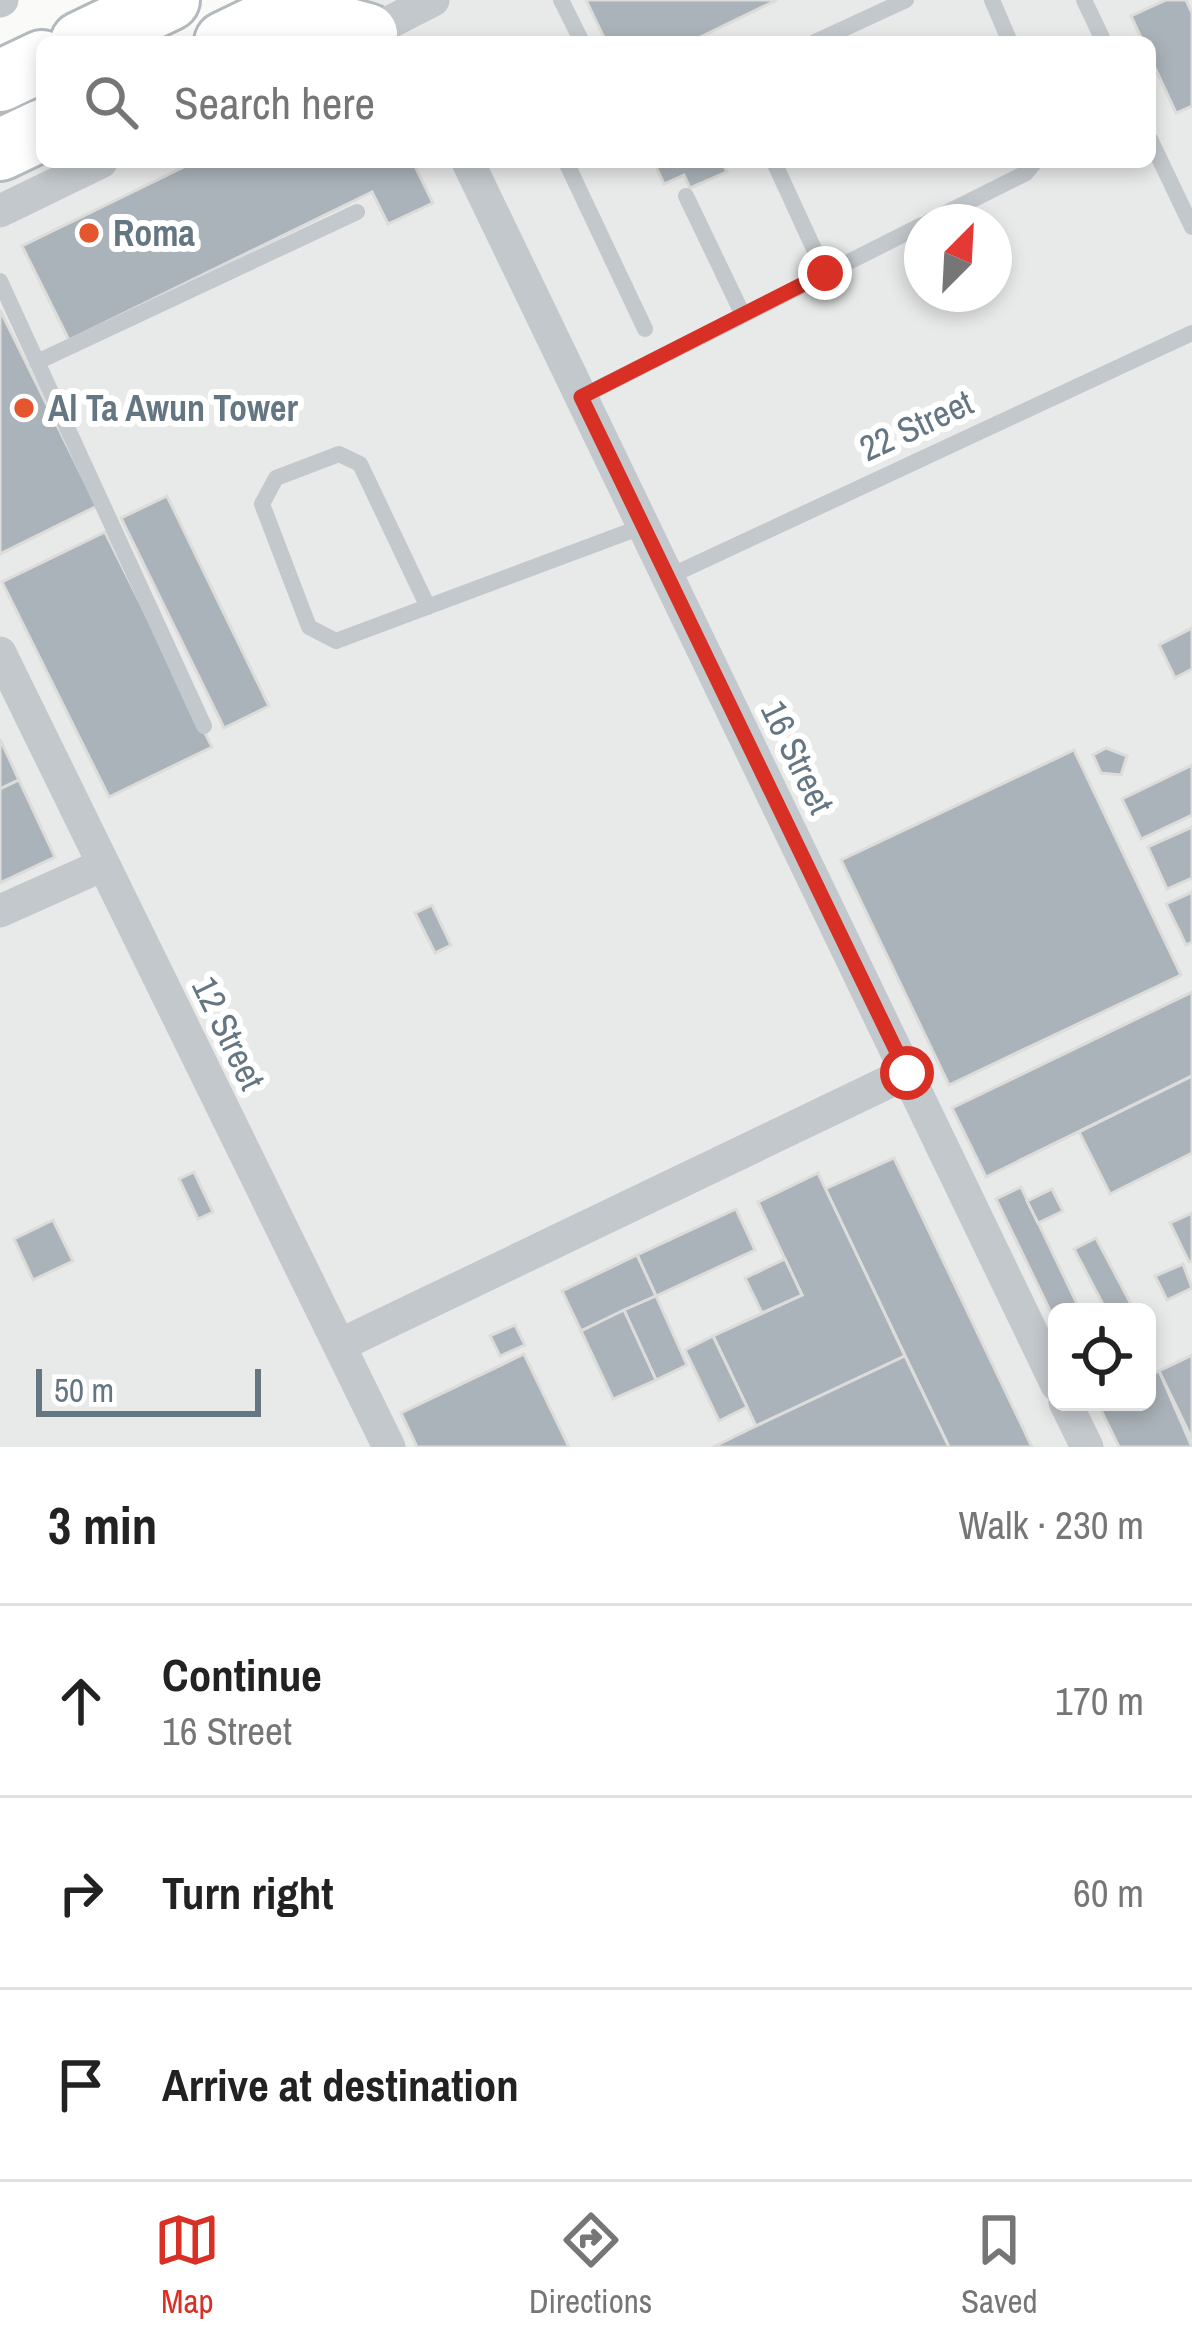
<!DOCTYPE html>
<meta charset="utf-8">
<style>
:root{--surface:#fff;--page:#f6f6f6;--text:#222;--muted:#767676;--line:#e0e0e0;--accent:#d93025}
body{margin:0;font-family:"Archivo Narrow",sans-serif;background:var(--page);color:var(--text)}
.controls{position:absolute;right:36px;bottom:36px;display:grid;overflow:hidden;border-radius:18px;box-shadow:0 6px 18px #0003}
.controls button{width:108px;height:108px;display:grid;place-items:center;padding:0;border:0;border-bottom:3px solid var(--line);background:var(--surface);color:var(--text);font:60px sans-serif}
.compass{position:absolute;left:904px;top:204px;width:108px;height:108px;border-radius:50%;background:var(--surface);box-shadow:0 6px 18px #0003;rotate:24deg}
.scale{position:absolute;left:36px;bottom:30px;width:225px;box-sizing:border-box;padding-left:12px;border:6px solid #657683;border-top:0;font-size:33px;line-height:42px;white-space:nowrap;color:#657683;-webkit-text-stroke:9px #fff;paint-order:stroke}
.stop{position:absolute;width:36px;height:36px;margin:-27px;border:9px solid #d93025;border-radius:50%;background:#fff}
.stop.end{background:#d93025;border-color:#fff;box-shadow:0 3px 12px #0008}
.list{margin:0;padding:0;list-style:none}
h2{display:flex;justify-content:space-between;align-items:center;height:156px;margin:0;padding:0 48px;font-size:51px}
h2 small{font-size:39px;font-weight:400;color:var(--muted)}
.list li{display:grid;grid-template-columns:78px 1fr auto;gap:36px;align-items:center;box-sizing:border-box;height:192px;padding:0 48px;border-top:3px solid var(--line)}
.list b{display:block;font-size:45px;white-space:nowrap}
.list p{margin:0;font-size:39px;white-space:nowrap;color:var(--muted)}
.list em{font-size:39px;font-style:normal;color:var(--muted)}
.icon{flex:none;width:66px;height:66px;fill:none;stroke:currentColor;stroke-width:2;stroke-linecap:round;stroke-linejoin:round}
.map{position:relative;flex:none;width:1192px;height:1447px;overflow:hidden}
.search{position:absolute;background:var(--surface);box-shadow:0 6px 18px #0003;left:36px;right:36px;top:36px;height:132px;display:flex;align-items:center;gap:30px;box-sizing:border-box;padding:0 42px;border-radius:18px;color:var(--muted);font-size:45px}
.sheet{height:732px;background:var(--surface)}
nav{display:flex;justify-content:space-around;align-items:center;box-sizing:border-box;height:168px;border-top:3px solid var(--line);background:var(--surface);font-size:33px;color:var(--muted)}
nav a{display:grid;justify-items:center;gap:6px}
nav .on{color:var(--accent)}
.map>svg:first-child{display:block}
.built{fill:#e8e9e9;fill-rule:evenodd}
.building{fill:#aab3b9;stroke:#dcdcda;stroke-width:3}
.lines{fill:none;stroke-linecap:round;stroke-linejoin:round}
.highway-casing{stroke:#b4b9bd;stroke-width:66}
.lane{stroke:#c3c8cc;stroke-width:16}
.street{stroke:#c3c8cc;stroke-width:33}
.highway{stroke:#fff;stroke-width:60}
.route{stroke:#d93025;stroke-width:15}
.poi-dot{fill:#e4572e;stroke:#fff;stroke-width:4.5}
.labels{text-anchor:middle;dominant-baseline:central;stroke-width:12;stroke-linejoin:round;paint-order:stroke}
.poi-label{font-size:36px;font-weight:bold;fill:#657683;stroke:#fff;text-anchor:start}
.street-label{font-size:36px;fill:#657683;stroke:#fff}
</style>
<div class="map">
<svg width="1192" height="1447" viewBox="0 0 1192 1447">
<rect width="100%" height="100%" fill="#fafaf8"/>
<path class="built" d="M353,0H1192V1447H0V175L42,162H1150V42H267ZM922,222H994V294H922ZM1057,1312H1147V1402H1057Z"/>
<g class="building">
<polygon points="586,0 777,0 690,42 606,42"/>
<polygon points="1166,0 1186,0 1192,13 1192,106 1176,113 1150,57 1150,42 1143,42 1131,16"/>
<polygon points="194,162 413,162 433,203 388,224 372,192 69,340 22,246"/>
<polygon points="654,162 722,162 727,172 690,188 684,175 664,184"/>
<polygon points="0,310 97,506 0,554"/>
<polygon points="167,496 269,706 224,728 121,518"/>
<polygon points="105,532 212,747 109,797 2,582"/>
<polygon points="1192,628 1192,669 1175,678 1159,645"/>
<polygon points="0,739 19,780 0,789"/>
<polygon points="1106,748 1127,756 1121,775 1101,773 1093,755"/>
<polygon points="1074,750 1181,975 949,1085 841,860"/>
<polygon points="1192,765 1192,815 1141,839 1122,799"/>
<polygon points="19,780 55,857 0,883 0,789"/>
<polygon points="1192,827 1192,878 1167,889 1148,847"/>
<polygon points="1192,892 1192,942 1186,945 1166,904"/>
<polygon points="432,905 451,945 435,953 415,913"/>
<polygon points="1192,992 1192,1076 986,1177 952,1108"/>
<polygon points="1192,1076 1192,1153 1110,1194 1079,1132"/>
<polygon points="894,1158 1032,1447 949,1447 825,1189"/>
<polygon points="194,1172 213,1212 198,1219 179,1179"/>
<polygon points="818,1173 905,1356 756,1426 713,1336 802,1295 758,1202"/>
<polygon points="1021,1187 1081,1312 1057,1312 1057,1325 996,1199"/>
<polygon points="1052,1189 1063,1211 1038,1223 1027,1201"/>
<polygon points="736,1209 755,1250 656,1296 637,1255"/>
<polygon points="1192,1213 1192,1261 1189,1262 1170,1223"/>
<polygon points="53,1220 73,1261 33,1280 14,1239"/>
<polygon points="1096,1238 1131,1304 1116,1312 1107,1312 1074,1249"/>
<polygon points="637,1255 656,1296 581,1331 562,1291"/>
<polygon points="785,1259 802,1295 762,1313 745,1278"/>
<polygon points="1183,1264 1192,1288 1167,1300 1155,1276"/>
<polygon points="656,1296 687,1365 656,1380 624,1310"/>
<polygon points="624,1310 656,1380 613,1399 581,1331"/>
<polygon points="515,1325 525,1345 500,1356 490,1336"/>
<polygon points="713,1336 747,1407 719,1421 685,1350"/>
<polygon points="524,1354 569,1447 417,1447 401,1413"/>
<polygon points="1192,1355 1192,1439 1159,1371"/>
<polygon points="905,1356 949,1447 713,1447 756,1426"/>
<polygon points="1159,1371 1192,1447 1119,1447 1097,1402 1147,1402 1147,1377"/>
</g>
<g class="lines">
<g class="highway-casing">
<g id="highway">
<polyline points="287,12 367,34"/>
<polyline points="81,42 169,0"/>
<polyline points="225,42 312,0"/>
<polyline points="0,81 42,61"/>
<polyline points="0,150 42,130"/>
</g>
</g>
<g class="lane">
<polyline points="561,0 582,42"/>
<polyline points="992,0 1010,42"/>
<polyline points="1084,0 1104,42"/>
<polyline points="815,42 906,0"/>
<polyline points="1150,139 1192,227"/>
<polyline points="566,162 645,329"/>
<polyline points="774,162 825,273"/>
<polyline points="686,196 743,315"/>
<polyline points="928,222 1026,173 1035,162"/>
<polyline points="0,281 204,726"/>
<polyline points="37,362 357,212"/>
<polyline points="581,397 922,225"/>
<polyline points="668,577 1192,333"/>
<polyline points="428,607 360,464 339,454 276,478 262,504 309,627 336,641 644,526"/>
</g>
<g class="street">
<polyline points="0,1 2,0"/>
<polyline points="353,41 433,0"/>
<polyline points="468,162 1057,1385"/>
<polyline points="0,211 101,162"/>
<polyline points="0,653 389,1447"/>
<polyline points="0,911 103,865"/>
<polyline points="340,1345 907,1073"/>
<polyline points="1065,1402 1087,1447"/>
</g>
<use href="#highway" class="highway"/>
</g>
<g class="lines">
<polyline class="route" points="825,273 581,397 907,1073"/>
</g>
<g class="poi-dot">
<circle cx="89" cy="233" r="12"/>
<circle cx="24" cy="408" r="12"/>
</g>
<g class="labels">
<g class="poi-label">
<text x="113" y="233">Roma</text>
<text x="48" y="408">Al Ta Awun Tower</text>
</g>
<g class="street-label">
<text transform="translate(916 425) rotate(-25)">22 Street</text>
<text transform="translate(798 757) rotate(64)">16 Street</text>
<text transform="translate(229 1033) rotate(64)">12 Street</text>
</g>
</g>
</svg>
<div class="controls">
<button><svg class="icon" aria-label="locate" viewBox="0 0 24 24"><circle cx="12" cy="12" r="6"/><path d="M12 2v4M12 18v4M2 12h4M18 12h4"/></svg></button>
</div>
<svg class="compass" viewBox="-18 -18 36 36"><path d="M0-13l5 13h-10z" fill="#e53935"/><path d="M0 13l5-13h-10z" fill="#767676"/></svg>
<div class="scale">50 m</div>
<div class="stop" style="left:907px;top:1073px"></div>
<div class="stop end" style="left:825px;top:273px"></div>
<div class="search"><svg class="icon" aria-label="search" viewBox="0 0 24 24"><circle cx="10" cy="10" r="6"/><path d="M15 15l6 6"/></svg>Search here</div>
</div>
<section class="sheet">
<h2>3 min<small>Walk · 230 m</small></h2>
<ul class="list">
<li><svg class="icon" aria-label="ahead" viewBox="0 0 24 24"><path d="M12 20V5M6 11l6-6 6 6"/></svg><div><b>Continue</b><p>16 Street</p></div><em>170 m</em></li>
<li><svg class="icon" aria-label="right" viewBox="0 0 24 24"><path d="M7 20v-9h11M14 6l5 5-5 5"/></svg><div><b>Turn right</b></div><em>60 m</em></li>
<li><svg class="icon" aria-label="arrive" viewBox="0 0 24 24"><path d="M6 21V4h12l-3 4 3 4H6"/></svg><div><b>Arrive at destination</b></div></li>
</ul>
</section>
<nav>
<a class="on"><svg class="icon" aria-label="map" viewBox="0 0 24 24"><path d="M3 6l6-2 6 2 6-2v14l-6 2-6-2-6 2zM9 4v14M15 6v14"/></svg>Map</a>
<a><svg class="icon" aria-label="directions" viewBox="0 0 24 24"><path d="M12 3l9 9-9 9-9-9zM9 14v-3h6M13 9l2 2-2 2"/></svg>Directions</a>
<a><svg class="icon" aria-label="saved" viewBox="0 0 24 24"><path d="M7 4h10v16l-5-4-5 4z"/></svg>Saved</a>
</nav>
